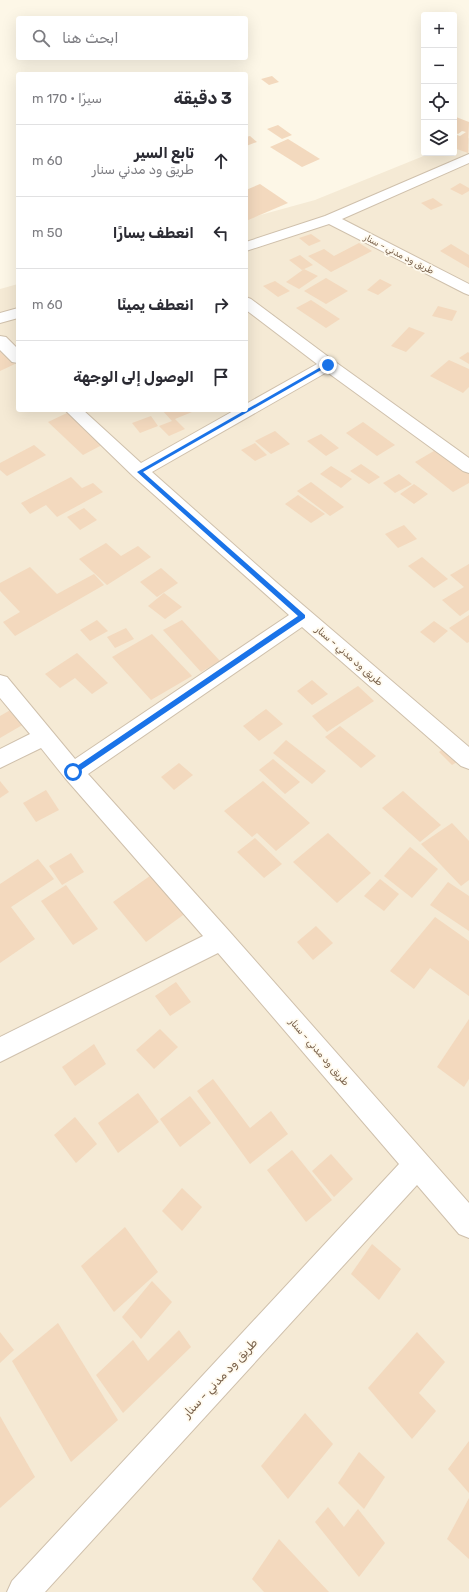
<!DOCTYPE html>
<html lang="ar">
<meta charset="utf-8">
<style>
:root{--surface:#fff;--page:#f2f2f3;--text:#2b2b33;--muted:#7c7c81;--line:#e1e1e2}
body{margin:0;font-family:Rubik,"Noto Naskh Arabic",sans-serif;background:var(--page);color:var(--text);direction:rtl}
.controls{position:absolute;right:12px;top:12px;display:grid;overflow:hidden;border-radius:4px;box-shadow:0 4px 16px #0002}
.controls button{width:36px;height:36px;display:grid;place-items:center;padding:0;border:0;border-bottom:1px solid var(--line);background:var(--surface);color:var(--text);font:20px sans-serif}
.stop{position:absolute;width:12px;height:12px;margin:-9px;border:3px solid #1a73e8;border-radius:50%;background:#fff}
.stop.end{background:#1a73e8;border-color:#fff;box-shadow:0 1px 4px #0008}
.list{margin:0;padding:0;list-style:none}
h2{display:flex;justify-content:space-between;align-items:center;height:52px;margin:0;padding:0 16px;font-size:17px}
h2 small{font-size:13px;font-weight:400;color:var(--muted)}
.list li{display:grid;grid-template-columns:26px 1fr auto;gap:12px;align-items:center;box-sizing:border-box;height:72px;padding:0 16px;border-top:1px solid var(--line)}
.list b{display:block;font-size:15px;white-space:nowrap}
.list p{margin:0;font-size:13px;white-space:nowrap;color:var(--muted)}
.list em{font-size:13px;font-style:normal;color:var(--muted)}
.icon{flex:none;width:22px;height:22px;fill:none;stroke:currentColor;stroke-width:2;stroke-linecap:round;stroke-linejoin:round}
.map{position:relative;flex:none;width:469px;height:1592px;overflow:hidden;direction:ltr}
.search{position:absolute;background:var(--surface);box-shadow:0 4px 16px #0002;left:16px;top:16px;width:232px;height:44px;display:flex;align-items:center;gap:10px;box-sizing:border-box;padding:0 14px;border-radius:4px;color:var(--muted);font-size:15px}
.panel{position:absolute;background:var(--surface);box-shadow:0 4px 16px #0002;left:16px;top:72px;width:232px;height:340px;border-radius:4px;direction:rtl}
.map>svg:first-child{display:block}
.residential{fill:#f5ead5}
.building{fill:#f3d9be}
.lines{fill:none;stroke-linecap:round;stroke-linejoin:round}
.street-casing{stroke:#cfc0ac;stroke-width:2}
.street{fill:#fff;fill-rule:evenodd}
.route{fill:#1a73e8}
.labels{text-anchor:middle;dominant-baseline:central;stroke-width:3.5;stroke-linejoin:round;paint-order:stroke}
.far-street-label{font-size:9px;fill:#78604a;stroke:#fffaee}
.street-label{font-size:10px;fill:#78604a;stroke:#fffaee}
.near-street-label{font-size:12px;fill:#78604a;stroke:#fffaee}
</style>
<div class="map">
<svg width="469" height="1592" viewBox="0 0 469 1592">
<rect width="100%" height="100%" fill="#fdf7e7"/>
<polygon class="residential" points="469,138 469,1592 0,1592 0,289 18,284 18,410 246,410 246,219 315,200 431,153 454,153 454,144"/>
<g class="building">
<polygon points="272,76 279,82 269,85 261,79"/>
<polygon points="456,117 469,122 468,153 454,148 454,134 460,136 466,132 462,131 458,134 454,132 454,118"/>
<polygon points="278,125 292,135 282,139 267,129"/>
<polygon points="250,136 257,142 246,146 246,137"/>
<polygon points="288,139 320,159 302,167 270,147"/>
<polygon points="460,183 469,188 469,191 462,195 450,189"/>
<polygon points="260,184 288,203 246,221 246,190"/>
<polygon points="433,198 443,205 431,210 421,203"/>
<polygon points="311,234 321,241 309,246 299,238"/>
<polygon points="359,243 372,251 331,272 308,256 324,249 334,256"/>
<polygon points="451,244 469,255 469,268 440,251"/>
<polygon points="300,255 313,265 302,270 289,260"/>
<polygon points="304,269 318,276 299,289 286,282"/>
<polygon points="326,278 348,291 326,304 304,291"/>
<polygon points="380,279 392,285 378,295 367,290"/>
<polygon points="275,281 290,291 278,297 263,286"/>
<polygon points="311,300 340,319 326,328 296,308"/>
<polygon points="438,306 457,311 452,321 432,316"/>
<polygon points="409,327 425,333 406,352 391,346"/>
<polygon points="0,350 15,364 0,371"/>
<polygon points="468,352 469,353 469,364 459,358"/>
<polygon points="449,360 469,369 469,387 463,393 430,376"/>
<polygon points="162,410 190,410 192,412 175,419 185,429 169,436 159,426 172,421"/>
<polygon points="67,413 102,445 83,455 48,422"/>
<polygon points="151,416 158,426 140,433 132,423"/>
<polygon points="363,422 395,445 377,456 346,433"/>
<polygon points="275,431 290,444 271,454 255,441"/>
<polygon points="321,434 339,448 326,456 307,441"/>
<polygon points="255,443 267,455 255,461 241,450"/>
<polygon points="34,445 46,455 7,476 0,470 0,463"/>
<polygon points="439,448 469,471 469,483 453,492 415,462"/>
<polygon points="361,464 380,477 369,484 350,471"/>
<polygon points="331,466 352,479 341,488 320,474"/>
<polygon points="399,474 412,484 395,493 383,483"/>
<polygon points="71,477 82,488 93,483 103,492 57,517 46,505 30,514 21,503"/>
<polygon points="311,482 344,507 330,516 297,491"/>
<polygon points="414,484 428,494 414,504 400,494"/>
<polygon points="298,495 325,514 311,523 285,504"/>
<polygon points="84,508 97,520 80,530 67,517"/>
<polygon points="404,525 417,539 398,548 385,534"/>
<polygon points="106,543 121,556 138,546 151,557 107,585 79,559"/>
<polygon points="422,557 448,579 434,588 408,566"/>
<polygon points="469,564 469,610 460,616 442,600 464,587 450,575"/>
<polygon points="30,567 57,594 94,574 104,585 15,636 3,622 20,612 0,591 0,583"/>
<polygon points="161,568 178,583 157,597 140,582"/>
<polygon points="164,593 182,607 165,619 148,606"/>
<polygon points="469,615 469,642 467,643 449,628"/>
<polygon points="97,620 108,631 90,641 80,630"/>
<polygon points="182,620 220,661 201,672 163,630"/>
<polygon points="434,621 448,631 434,643 420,632"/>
<polygon points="126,628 134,639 115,648 107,637"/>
<polygon points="152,634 192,676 151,700 112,657"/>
<polygon points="77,653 108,683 92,694 75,678 60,688 45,674"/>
<polygon points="312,680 328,694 312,705 297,691"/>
<polygon points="358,686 374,701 327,732 312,716"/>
<polygon points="19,705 31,720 0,738 0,716"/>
<polygon points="266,709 283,724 259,741 243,726"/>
<polygon points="340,726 376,756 361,768 325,737"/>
<polygon points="286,740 326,771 312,784 273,753"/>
<polygon points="453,742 467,756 452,765 439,752"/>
<polygon points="273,759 300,782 285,794 259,770"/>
<polygon points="179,763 193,775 174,790 161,777"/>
<polygon points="0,781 9,792 0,798"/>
<polygon points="263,781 310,823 276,851 257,833 252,837 224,811"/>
<polygon points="46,790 59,810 36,822 23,803"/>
<polygon points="403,791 441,825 420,842 382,808"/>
<polygon points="452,823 469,841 469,880 461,886 421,844"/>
<polygon points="328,833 371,873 337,903 293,862"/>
<polygon points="255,838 282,864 264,878 237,852"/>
<polygon points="410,847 438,869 412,898 384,876"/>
<polygon points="71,853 84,872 62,885 49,866"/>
<polygon points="38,859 54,879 11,907 35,939 0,963 0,884"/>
<polygon points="157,871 190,910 146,942 113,902"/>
<polygon points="380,879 399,894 384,911 364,896"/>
<polygon points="448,882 469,896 469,931 430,905"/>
<polygon points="66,885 98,929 73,945 41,901"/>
<polygon points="435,917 469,941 469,996 430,968 414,989 390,971"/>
<polygon points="316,926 333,943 313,960 297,942"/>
<polygon points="176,982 191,1002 170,1016 155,996"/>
<polygon points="469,1019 469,1079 464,1087 437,1067"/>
<polygon points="160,1029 178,1047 154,1069 136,1050"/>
<polygon points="94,1044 106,1064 75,1086 62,1067"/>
<polygon points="213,1079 250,1128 271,1111 288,1134 250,1164 197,1091"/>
<polygon points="138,1093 159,1122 118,1153 98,1123"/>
<polygon points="190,1096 211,1123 180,1147 160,1119"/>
<polygon points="75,1117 97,1144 76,1163 54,1135"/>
<polygon points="292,1150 332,1200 306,1222 267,1170"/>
<polygon points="331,1154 353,1179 334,1197 312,1171"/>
<polygon points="182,1188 202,1207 182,1231 162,1211"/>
<polygon points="125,1227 158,1272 114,1312 81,1266"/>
<polygon points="372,1244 401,1269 379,1300 351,1274"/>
<polygon points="152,1281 172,1302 141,1339 122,1317"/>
<polygon points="58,1323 118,1420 71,1462 12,1361"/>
<polygon points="179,1330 191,1347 123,1413 96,1375 133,1340 148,1361"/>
<polygon points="0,1332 14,1350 0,1363"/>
<polygon points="417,1332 445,1362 419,1393 436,1411 412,1439 368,1388"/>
<polygon points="305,1413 333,1444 288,1499 261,1466"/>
<polygon points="0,1416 35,1477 0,1508"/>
<polygon points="469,1441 469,1493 448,1469"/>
<polygon points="359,1452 385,1477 364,1509 338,1483"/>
<polygon points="469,1498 469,1559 447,1539"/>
<polygon points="328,1507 344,1527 358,1509 385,1543 359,1577 315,1522"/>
<polygon points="279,1539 329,1592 264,1592 252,1579"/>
</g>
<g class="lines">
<g class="street-casing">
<g id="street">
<polygon points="469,154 469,163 342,219 469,284 469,295 464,293 329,224 246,251 246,242 325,216"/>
<polygon points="246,297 251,299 334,361 469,458 469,473 463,471 327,372 152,472 276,582 469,747 469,769 461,766 302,627 88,774 229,931 469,1203 469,1238 459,1234 417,1185 45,1592 7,1592 12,1581 399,1164 218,953 0,1062 0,1037 203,936 65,778 41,748 0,768 0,749 30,734 0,698 0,675 7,677 75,759 289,615 133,476 65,410 83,410 141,463 235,410 246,410 246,404 317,364 246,310"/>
<polygon points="18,308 18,318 0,323 0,313"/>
<polygon points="0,336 6,337 18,349 18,363 12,362 0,350"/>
</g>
</g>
<use href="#street" class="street"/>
</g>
<polygon class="route" points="326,364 330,365 143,472 305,615 305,618 75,774 71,774 71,770 298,616 137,472"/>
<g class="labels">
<g class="far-street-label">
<text transform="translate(399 254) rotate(27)">طريق ود مدني - سنار</text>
</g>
<g class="street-label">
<text transform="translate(349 656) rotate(41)">طريق ود مدني - سنار</text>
<text transform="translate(319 1052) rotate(49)">طريق ود مدني - سنار</text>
</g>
<g class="near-street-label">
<text transform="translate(220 1378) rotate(-47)">طريق ود مدني - سنار</text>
</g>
</g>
</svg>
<div class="controls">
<button>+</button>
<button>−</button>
<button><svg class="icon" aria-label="locate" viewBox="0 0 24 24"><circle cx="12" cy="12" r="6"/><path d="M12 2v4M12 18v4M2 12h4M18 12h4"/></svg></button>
<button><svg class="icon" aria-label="layers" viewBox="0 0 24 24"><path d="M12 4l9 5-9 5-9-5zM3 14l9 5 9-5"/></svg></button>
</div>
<div class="stop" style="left:73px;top:772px"></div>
<div class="stop end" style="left:328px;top:365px"></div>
<div class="search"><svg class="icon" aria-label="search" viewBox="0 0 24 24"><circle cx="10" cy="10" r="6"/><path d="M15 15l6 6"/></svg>ابحث هنا</div>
<section class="panel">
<h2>3 دقيقة<small>سيرًا · 170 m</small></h2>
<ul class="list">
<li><svg class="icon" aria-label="ahead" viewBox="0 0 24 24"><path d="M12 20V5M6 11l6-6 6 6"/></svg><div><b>تابع السير</b><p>طريق ود مدني سنار</p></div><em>60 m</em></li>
<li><svg class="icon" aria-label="left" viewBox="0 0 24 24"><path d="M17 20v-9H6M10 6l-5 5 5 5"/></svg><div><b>انعطف يسارًا</b></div><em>50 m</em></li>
<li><svg class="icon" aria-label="right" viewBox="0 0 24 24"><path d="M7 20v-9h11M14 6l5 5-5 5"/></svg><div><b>انعطف يمينًا</b></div><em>60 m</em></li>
<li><svg class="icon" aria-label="arrive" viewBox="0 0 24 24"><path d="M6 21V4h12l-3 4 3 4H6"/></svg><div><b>الوصول إلى الوجهة</b></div></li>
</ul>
</section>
</div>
